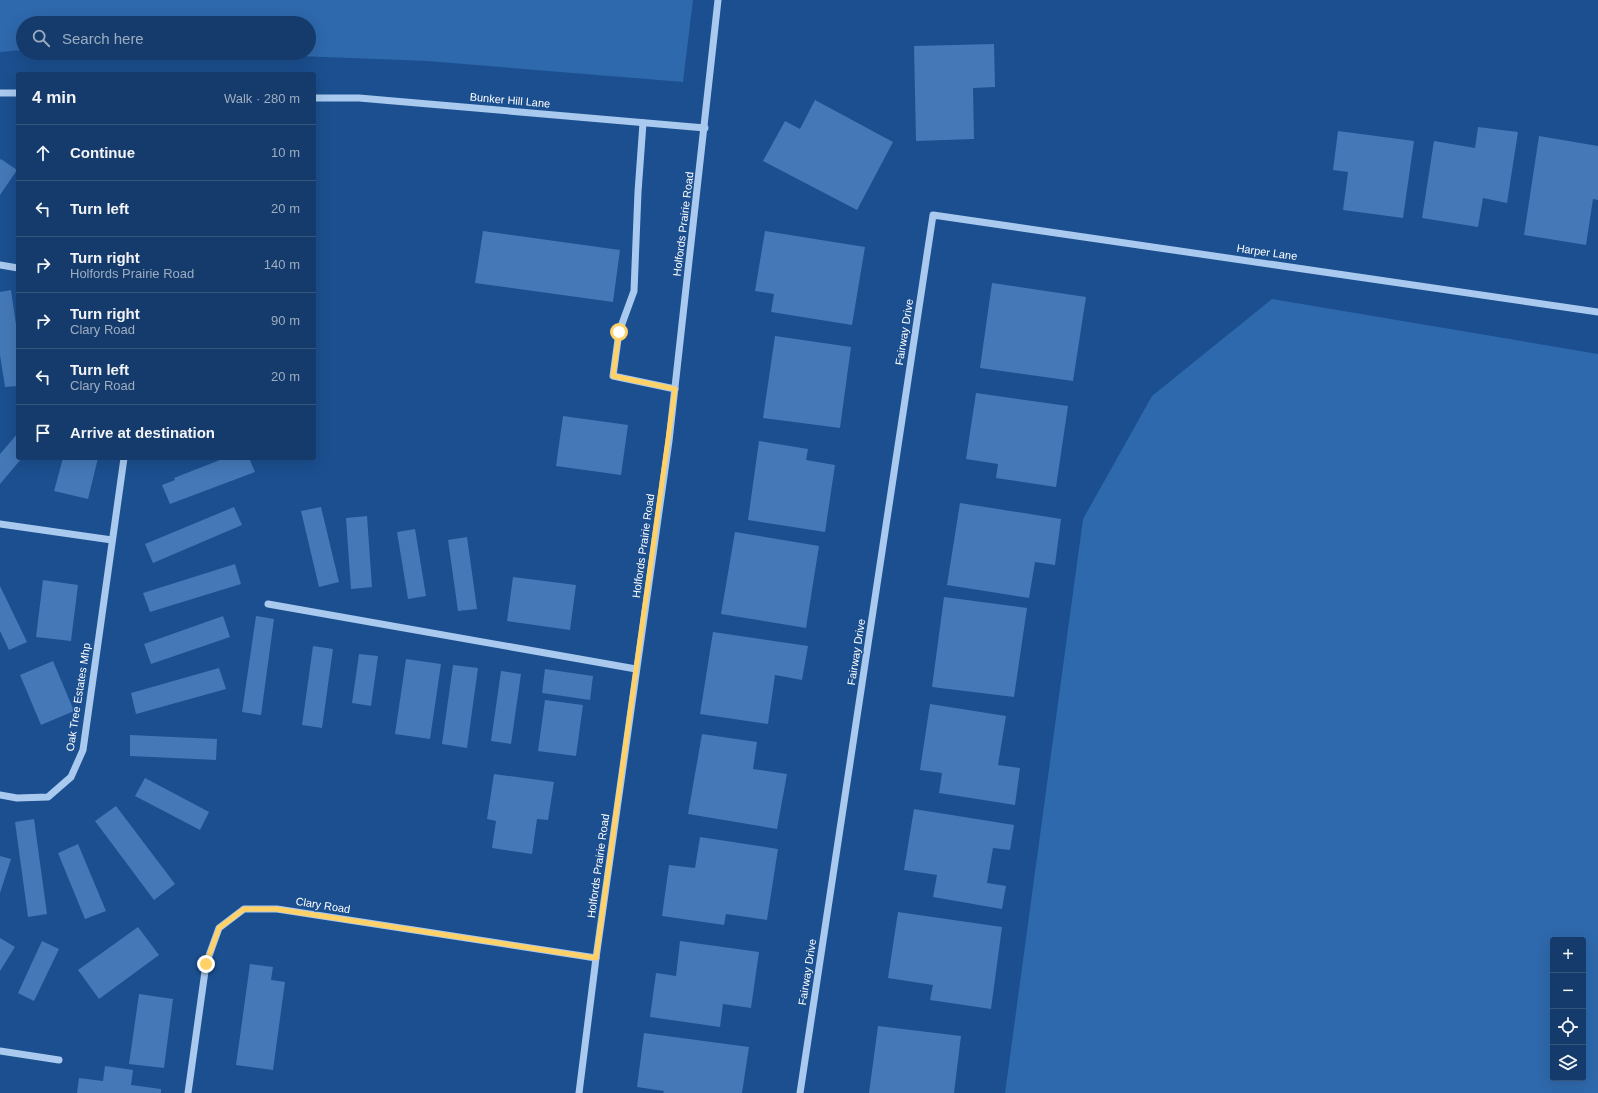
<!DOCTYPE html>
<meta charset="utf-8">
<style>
:root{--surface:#143b6b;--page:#214673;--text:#f1f3f6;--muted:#9dadc1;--line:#33557e}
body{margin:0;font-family:Arial,sans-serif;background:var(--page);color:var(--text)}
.controls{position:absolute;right:12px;bottom:12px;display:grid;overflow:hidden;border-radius:4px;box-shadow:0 4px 16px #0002}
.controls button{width:36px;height:36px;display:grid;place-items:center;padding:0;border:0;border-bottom:1px solid var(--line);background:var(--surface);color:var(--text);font:20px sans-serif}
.stop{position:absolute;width:12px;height:12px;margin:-9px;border:3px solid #ffd166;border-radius:50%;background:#fff}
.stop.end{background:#ffd166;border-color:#fff;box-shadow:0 1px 4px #0008}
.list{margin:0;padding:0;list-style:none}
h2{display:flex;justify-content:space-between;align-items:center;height:52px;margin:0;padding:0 16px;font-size:17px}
h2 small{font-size:13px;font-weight:400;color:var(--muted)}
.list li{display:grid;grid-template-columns:26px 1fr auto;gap:12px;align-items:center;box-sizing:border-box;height:56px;padding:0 16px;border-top:1px solid var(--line)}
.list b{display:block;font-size:15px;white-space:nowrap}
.list p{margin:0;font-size:13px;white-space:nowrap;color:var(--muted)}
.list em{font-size:13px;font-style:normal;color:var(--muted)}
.icon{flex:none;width:22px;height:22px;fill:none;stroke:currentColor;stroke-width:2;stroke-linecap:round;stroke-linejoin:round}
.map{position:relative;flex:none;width:1598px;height:1093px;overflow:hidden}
.search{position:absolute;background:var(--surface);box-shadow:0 4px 16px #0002;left:16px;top:16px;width:300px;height:44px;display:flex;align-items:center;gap:10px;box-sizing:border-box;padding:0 14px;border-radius:22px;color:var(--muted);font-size:15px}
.panel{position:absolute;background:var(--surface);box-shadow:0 4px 16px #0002;left:16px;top:72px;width:300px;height:388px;border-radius:4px}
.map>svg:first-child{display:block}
.green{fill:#2e69ad;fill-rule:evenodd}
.building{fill:#4478b7}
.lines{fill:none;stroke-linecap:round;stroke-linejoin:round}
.minor{stroke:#a9c9ee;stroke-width:7}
.route{stroke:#ffd166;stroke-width:5}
.labels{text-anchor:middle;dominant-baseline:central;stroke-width:3;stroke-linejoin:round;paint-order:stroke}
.street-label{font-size:11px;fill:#fff;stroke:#1b4f8f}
</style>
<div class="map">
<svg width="1598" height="1093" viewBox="0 0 1598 1093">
<rect width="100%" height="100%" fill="#1b4f8f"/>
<g class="green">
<polygon points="0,0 693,0 683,82 427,61 219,53 309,53 309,23 23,23 23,50 0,52"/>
<path d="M1272,299L1598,354V1093H1005L1083,519L1152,396ZM1553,940H1583V1078H1553Z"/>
</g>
<g class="building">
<polygon points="994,44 995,87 973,88 974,139 916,141 914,46"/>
<polygon points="815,100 893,142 857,210 763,161 785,121 800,129"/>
<polygon points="1478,127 1518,132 1507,203 1483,198 1478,227 1422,218 1434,141 1475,148"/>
<polygon points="1338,131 1414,141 1403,218 1343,210 1348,172 1333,170"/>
<polygon points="1539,136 1598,146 1598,200 1593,199 1586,245 1524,235"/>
<polygon points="1,159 17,170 0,195 0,160"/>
<polygon points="483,231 620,250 613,302 475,283"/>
<polygon points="765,231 865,247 852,325 771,312 774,294 755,291"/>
<polygon points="992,283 1086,297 1073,381 980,368"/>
<polygon points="11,290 18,338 18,386 5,387 0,355 0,292"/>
<polygon points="775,336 851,347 840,428 763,418"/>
<polygon points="976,393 1068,406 1056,487 996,478 998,464 966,459"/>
<polygon points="563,416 628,425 621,475 556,466"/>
<polygon points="18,433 18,458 22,458 0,484 0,454"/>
<polygon points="759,441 808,449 806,460 835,465 825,532 748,520"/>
<polygon points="63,458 98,458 88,499 54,491"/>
<polygon points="225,458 249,458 255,472 170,504 162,485 175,480 174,478"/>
<polygon points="960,503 1061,519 1055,565 1035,562 1029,598 947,585"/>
<polygon points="234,507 242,525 153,563 145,544"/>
<polygon points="321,507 339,582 319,587 301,511"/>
<polygon points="367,516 372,587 351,589 346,518"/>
<polygon points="415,529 426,596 408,599 397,532"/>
<polygon points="735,532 819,546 806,628 721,614"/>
<polygon points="467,537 477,609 458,611 448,540"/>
<polygon points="235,564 241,584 150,612 143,593"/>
<polygon points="513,577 576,585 570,630 507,621"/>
<polygon points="43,580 78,585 71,641 36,637"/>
<polygon points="0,586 27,642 9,650 0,631"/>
<polygon points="944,597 1027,608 1014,697 932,687"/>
<polygon points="223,616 230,637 151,664 144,644"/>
<polygon points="256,616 274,619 261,715 242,712"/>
<polygon points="713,632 808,646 802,680 775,675 768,724 700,714"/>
<polygon points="313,646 333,649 322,728 302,725"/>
<polygon points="359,654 378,656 371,706 352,703"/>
<polygon points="406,659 441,664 430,739 395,734"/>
<polygon points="53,661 74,711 41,725 20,675"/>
<polygon points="453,665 478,668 467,748 442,744"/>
<polygon points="219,668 226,689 136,714 131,693"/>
<polygon points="545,669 593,676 590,700 542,693"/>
<polygon points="501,671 521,674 511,744 491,741"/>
<polygon points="545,700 583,705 576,756 538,751"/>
<polygon points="930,704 1006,716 998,765 1020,768 1015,805 939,793 942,773 920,770"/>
<polygon points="702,734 757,742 753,769 787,774 777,829 688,814"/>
<polygon points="130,735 217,739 216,760 130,756"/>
<polygon points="494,774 554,782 548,820 537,819 532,854 492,848 496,821 487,819"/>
<polygon points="145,778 209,812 200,830 135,796"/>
<polygon points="116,806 175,884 154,900 95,821"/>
<polygon points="914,809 1014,825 1010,850 993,848 987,883 1006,886 1002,909 933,897 937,875 904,870"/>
<polygon points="34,819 47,914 28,917 15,822"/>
<polygon points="700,837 778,849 767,920 726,914 724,925 662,916 669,865 695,868"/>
<polygon points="78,844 106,911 85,919 58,853"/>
<polygon points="0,856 11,859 0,893"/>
<polygon points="898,912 1002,927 991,1009 930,1000 933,985 888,978"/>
<polygon points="138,927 159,955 99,999 78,970"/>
<polygon points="0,938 15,947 0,971"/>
<polygon points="42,941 59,949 34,1001 18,993"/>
<polygon points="680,941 759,952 751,1008 723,1004 720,1027 650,1017 656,973 676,976"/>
<polygon points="250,964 273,967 271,980 285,982 273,1070 236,1065"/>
<polygon points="139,994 173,999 164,1068 129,1064"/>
<polygon points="878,1026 961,1036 954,1093 869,1093"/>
<polygon points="644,1033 749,1047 742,1093 663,1093 664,1091 637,1087"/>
<polygon points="105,1066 133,1070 131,1085 161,1089 161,1093 77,1093 79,1078 103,1081"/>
</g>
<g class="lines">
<g class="minor">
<polyline points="0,93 18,93"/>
<polyline points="314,98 359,98 705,128"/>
<polyline points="643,123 638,192 634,291 619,332 613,376 675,389"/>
<polyline points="0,265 18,268"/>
<polyline points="0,524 112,540"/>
<polyline points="268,604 636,669"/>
<polyline points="0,795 17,798 48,797 71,777 83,750 124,458"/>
<polyline points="0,1051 59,1060"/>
<polyline points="188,1093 206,964 219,928 244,909 277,909 596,958"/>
<polyline points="579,1093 596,958 669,441 718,0"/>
<polyline points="800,1093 933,215 1598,312"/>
</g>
</g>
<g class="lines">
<polyline class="route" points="206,964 219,928 244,909 276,909 596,958 675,389 613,376 619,332"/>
</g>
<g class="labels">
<g class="street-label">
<text transform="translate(510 100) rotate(5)">Bunker Hill Lane</text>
<text transform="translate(683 224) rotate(-83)">Holfords Prairie Road</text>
<text transform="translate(1267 252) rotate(8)">Harper Lane</text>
<text transform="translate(904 332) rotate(-81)">Fairway Drive</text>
<text transform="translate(643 546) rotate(-82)">Holfords Prairie Road</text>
<text transform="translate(856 652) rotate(-81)">Fairway Drive</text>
<text transform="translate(78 697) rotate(-81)">Oak Tree Estates Mhp</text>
<text transform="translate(598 866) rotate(-82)">Holfords Prairie Road</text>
<text transform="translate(323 905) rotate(9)">Clary Road</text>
<text transform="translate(807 972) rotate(-81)">Fairway Drive</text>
</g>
</g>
</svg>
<div class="controls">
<button>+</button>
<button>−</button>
<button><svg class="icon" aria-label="locate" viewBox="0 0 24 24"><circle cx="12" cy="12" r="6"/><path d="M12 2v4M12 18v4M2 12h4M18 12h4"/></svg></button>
<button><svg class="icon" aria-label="layers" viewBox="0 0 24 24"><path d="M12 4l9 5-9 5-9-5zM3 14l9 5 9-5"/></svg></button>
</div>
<div class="stop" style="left:619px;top:332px"></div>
<div class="stop end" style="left:206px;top:964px"></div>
<div class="search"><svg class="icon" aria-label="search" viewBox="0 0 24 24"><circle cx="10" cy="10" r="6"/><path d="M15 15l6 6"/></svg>Search here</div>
<section class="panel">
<h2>4 min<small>Walk · 280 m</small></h2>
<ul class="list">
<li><svg class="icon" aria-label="ahead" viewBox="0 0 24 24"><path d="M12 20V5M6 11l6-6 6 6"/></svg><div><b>Continue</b></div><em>10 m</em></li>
<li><svg class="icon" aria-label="left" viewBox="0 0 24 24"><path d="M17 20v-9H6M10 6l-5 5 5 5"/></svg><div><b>Turn left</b></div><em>20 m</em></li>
<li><svg class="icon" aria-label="right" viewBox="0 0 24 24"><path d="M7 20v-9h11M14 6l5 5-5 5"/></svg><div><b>Turn right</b><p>Holfords Prairie Road</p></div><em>140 m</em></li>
<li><svg class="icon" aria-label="right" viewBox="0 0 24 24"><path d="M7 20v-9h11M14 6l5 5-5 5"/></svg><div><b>Turn right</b><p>Clary Road</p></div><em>90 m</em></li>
<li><svg class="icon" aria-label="left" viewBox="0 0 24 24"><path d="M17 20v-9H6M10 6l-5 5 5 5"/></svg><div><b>Turn left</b><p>Clary Road</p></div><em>20 m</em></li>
<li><svg class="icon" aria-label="arrive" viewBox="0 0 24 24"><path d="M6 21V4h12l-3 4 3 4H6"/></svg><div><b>Arrive at destination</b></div></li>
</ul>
</section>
</div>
